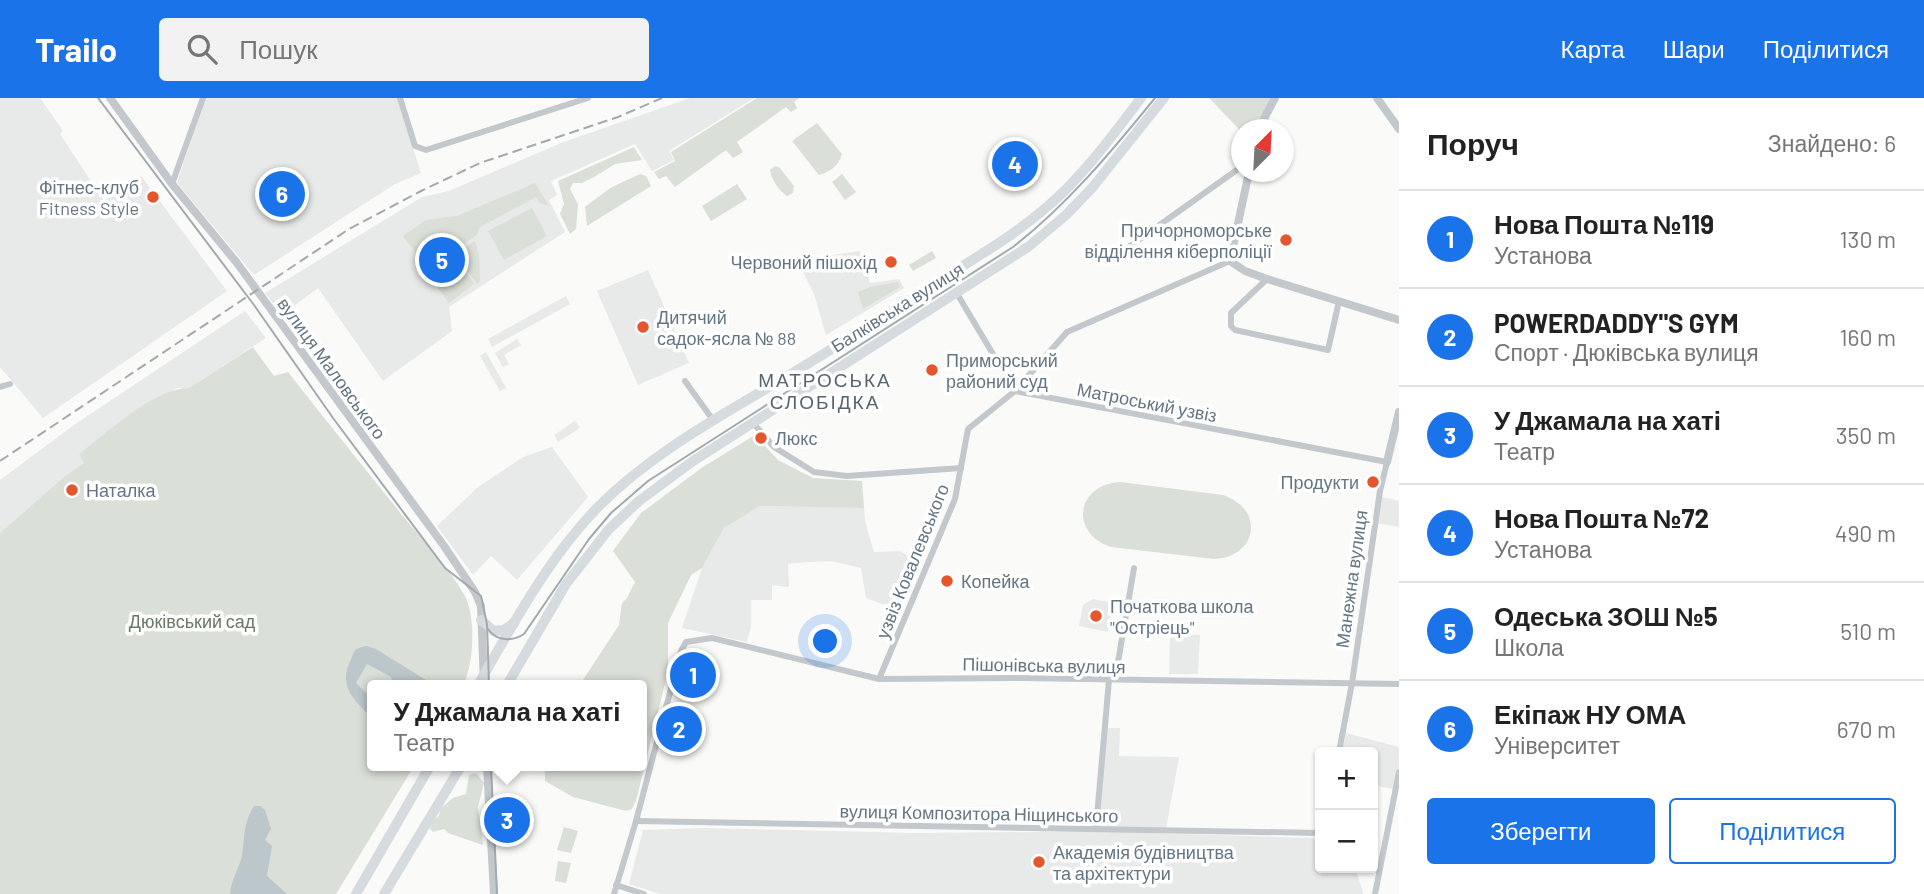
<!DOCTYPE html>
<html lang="uk">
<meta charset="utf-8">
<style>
:root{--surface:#fff;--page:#f2f2f2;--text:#222;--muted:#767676;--line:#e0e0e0;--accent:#1a73e8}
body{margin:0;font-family:Barlow,sans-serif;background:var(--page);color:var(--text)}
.controls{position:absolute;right:21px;bottom:21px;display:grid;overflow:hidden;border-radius:7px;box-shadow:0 2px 5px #0004}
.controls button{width:63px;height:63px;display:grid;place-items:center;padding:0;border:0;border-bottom:2px solid var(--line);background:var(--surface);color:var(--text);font:35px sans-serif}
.compass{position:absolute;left:1231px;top:21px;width:63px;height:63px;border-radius:50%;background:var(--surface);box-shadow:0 2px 5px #0004;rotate:24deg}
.you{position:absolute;left:826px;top:544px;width:24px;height:24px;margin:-18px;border:5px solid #fff;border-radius:50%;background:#1a73e8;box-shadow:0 0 0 10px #1a73e833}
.badge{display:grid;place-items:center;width:46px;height:46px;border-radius:50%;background:var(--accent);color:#fff;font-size:23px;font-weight:700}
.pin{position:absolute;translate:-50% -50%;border:4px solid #fff;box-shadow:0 2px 7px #0006}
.popup{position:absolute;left:367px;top:582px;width:280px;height:91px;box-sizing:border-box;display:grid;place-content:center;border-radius:7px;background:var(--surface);filter:drop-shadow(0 2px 5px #0005);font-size:23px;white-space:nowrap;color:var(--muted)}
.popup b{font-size:26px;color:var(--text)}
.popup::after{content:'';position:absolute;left:50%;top:100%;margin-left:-14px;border:14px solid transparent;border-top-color:var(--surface)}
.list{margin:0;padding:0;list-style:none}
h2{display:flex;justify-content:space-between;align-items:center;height:91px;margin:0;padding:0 28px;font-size:30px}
h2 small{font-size:23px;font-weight:400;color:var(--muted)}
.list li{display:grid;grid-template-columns:46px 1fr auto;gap:21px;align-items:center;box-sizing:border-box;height:98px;padding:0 28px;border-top:2px solid var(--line)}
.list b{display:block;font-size:26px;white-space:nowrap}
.list p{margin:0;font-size:23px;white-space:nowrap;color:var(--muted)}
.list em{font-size:23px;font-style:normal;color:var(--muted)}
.actions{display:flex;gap:14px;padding:21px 28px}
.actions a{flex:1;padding:16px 0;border:2px solid var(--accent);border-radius:7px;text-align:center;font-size:24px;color:var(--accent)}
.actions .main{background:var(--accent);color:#fff}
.icon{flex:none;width:38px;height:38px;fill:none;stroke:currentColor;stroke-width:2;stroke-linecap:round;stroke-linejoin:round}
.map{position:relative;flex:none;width:1399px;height:796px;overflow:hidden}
header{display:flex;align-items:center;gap:42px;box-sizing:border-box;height:98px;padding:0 35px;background:var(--accent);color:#fff}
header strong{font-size:33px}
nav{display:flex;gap:38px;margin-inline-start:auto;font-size:24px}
.search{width:490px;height:63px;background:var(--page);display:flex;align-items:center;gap:18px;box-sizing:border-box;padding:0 24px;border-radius:7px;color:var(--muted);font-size:26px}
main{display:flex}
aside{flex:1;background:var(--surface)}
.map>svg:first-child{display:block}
.built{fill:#e8e9e9}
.green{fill:#dadfd7}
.water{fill:#bbc7cb}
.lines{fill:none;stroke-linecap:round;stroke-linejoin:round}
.minor{stroke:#c3c8cc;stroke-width:6}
.tertiary{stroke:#c3c8cc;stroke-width:8}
.primary{stroke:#d6dbdf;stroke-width:10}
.tram{stroke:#a2aab0;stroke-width:2}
.rail{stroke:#a2aab0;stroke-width:2;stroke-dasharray:10 5;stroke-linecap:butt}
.poi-dot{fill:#e4572e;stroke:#fff;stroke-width:2.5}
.labels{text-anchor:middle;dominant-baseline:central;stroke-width:7;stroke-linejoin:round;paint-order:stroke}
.poi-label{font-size:18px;fill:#657683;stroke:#fff;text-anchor:start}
.street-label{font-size:18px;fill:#657683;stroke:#fff}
.park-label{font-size:18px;fill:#687a64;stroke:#fff}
.neighbourhood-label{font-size:19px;letter-spacing:2px;fill:#57646e;stroke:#fff}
</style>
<header>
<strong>Trailo</strong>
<div class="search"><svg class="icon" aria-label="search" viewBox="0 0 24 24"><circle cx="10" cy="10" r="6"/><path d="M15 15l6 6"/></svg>Пошук</div>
<nav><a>Карта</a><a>Шари</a><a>Поділитися</a></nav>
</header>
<main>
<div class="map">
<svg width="1399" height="796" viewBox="0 0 1399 796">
<rect width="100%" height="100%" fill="#fafaf8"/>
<g class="built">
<polygon points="0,0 40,0 63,33 60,36 104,103 141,78 227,193 43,320 0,269"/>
<polygon points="205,0 397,0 421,75 395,86 254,177 177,85"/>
<polygon points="690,0 754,0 669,53 674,62 652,73 635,46 551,83 557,97 549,102 565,134 449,209 452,233 383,283 318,190 282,217 265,195 422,99 449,93 561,45"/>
<polygon points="860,153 870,185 899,181 904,190 826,237 814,196 797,162"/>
<polygon points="648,172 689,265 638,287 597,193"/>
<polygon points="566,198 570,206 492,249 488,241"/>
<polygon points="245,213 266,240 189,290 177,290 79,356 85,365 65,378 0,435 0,382 74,327"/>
<polygon points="517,241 521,247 504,257 509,266 503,269 495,255"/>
<polygon points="486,254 506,290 500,293 480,258"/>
<polygon points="575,323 580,330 558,344 554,337"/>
<polygon points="552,349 588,399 517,482 491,458 473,477 437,428 478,389 523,359"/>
<polygon points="1382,399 1399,403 1399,429 1376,425"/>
<polygon points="760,408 864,410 865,423 874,454 900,453 919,465 900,513 866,500 861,470 831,463 807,464 788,466 789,489 772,487 772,502 751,502 751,529 747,544 682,530 702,470 724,430"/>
<polygon points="1093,501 1113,505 1108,534 1079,528 1083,507"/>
<polygon points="1170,536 1200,537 1198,576 1169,576"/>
<polygon points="1105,630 1120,630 1119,658 1179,659 1166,731 1096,730"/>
<polygon points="1346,635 1399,649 1399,668 1394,691 1373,687 1373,654 1342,654"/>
<polygon points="705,730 915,735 1150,733 1150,735 1312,740 1320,742 1320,770 1355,770 1363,794 1363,796 660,796 629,786 643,732"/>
</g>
<g class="green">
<polygon points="757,0 799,0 794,4 797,10 791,14 786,9 737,44 743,54 733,60 726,52 675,89 666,78 659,81 654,74 675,63 671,54"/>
<polygon points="1209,0 1272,0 1253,31 1241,33"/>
<path d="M817,25L842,56C839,68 829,74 819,77L792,43Z"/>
<polygon points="634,49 642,62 615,66 594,79 582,85 573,85 570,91 578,106 576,131 570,136 560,116 564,106 558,83"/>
<path d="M775,68L779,69L794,88L793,95L787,98C779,93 771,81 770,72Z"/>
<polygon points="640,76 646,78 651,88 587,128 585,109 610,90"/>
<polygon points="842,76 856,94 845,102 832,84"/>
<polygon points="535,85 549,108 540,105 536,99 480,129 476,138 427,169 403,138 426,122 457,118"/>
<polygon points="737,86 747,101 711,123 702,108"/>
<polygon points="532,110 547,138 504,162 488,133"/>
<polygon points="475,143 479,157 480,183 477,186 455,156"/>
<polygon points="932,153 936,160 913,173 909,167"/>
<polygon points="456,161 474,186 449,205 430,179"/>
<polygon points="898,184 900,189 863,211 858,194 870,189"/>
<path d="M253,249L274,278L288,274C325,322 364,369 402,417C422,441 450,471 465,498C476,519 474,567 463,587H372V668H414L336,796H0V435L65,378L84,365L79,356C107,335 154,290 189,290Z"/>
<polygon points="755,337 778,362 813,380 862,383 864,410 760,408 724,430 702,470 691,477 668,525 668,573 636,703 632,711 626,713 573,699 545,683 545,668 642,668 642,587 561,587 568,583 581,585 619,527 622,505 627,500 635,484 613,453 641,415 703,369"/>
<path d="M1120,384L1223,397C1265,411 1258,459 1214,461L1111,449C1069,435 1076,387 1120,384Z"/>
<polygon points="476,675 484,685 478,709 483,747 448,735 444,731 433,734 430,731 431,724 439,718 440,711 453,700 466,696 469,677"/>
<polygon points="564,729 578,733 571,755 557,752"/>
<polygon points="558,763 571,765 566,785 555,783"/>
</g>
<g class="water">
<path d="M367,548L376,551L434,587H394L391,579L367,566L356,585L372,601V619C356,605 339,589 349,566C355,554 351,551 367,548Z"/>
<path d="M254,708H260L265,712L271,731L265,742L272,748L267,778L287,796H230C231,782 239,771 242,758C245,739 243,725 254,708Z"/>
</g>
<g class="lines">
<g class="minor">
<polyline points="400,0 415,48 426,52 588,0"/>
<polyline points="172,86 203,0"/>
<polyline points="1123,153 1241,69"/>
<polyline points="1267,181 1231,215 1231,228 1235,232 1328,252 1339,203"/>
<polyline points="956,194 1015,293 1387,364 1380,393 1352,585 1339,654"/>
<polyline points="685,283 713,322"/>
<polyline points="0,289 10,286"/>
<polyline points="754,326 774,349 814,374 847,378 961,370"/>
<polyline points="879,581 955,401 968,331 1015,293 1067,234 1230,163"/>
<polyline points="636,723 1320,735"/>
<polyline points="1096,730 1109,582 1116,576 1134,470"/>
<polyline points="616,787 644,796"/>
<polyline points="614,796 636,723 681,553 686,544 712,540 879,581 1021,580 1399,586"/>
<polyline points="1375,796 1399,674"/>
</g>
<g class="tertiary">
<polyline points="110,0 172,86 237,165 444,448 475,494 481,508 484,587"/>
<polyline points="1377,0 1399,31"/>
<polyline points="1258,32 1275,0"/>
<polyline points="1249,74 1230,163 1245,173 1267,181 1399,222"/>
<polyline points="1387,364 1399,314"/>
<polyline points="487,668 494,796"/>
</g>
<g class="primary">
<polyline points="481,522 494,533 504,532 514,525"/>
<path d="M478,587C514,525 548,460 599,408C653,354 722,317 786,279C839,247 891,214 943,180C979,158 1016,136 1048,108C1084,77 1112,38 1141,0"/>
<polyline points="507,587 566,486 609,431 639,403 693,363 1028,149 1066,117 1092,90 1164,0"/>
<polyline points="356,796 430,668"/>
<polyline points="384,796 461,668"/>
</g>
<g class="tram">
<polyline points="98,0 254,207 333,320 445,470 481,498 487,526 489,587"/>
<path d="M488,531C496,543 512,544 524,536L589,441L611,415L648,383L1013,149C1068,106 1111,54 1155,0"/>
<polyline points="491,668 497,796"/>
</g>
<polyline class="rail" points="0,363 349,131 421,93 480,65 618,19 662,0"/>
</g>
<g class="poi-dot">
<circle cx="153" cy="99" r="7"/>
<circle cx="1286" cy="142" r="7"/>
<circle cx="891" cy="164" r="7"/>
<circle cx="643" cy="229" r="7"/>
<circle cx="932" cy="272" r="7"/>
<circle cx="761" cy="340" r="7"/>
<circle cx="1373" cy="384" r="7"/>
<circle cx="72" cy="392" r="7"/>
<circle cx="947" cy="483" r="7"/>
<circle cx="1096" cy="518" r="7"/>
<circle cx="1039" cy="764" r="7"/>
</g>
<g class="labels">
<g class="poi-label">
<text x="139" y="89" text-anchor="end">Фітнес-клуб<tspan x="139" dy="21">Fitness Style</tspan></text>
<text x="1272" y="132" text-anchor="end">Причорноморське<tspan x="1272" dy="21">відділення кіберполіції</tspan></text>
<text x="877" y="164" text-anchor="end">Червоний пішохід</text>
<text x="657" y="219">Дитячий<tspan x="657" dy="21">садок-ясла № 88</tspan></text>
<text x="946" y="262">Приморський<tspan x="946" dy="21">районий суд</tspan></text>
<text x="775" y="340">Люкс</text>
<text x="1359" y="384" text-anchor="end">Продукти</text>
<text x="86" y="392">Наталка</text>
<text x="961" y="483">Копейка</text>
<text x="1110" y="508">Початкова школа<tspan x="1110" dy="21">"Остріець"</tspan></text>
<text x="1053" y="754">Академія будівництва<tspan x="1053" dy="21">та архітектури</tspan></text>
</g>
<g class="street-label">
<text transform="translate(897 209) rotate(-32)">Балківська вулиця</text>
<text transform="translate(332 270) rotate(54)">вулиця Маловського</text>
<text transform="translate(1147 304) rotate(11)">Матроський узвіз</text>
<text transform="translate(912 463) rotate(-68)">узвіз Ковалевського</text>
<text transform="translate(1351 481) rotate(-82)">Манежна вулиця</text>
<text transform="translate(1044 567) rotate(1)">Пішонівська вулиця</text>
<text transform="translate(979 715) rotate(1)">вулиця Композитора Ніщинського</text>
</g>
<g class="park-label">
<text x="192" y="523">Дюківський сад</text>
</g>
<g class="neighbourhood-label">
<text x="825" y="281">МАТРОСЬКА<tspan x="825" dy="22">СЛОБІДКА</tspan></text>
</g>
</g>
</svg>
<div class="controls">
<button>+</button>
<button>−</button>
</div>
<svg class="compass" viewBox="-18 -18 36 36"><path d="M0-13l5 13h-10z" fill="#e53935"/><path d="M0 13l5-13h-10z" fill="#767676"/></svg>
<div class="you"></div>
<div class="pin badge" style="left:693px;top:577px">1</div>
<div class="pin badge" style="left:679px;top:631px">2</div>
<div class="pin badge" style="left:507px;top:722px">3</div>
<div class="popup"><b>У Джамала на хаті</b>Театр</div>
<div class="pin badge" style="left:1015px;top:66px">4</div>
<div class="pin badge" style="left:442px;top:162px">5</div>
<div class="pin badge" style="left:282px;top:96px">6</div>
</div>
<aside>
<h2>Поруч<small>Знайдено: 6</small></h2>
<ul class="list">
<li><span class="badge">1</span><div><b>Нова Пошта №119</b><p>Установа</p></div><em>130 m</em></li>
<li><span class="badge">2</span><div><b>POWERDADDY&quot;S GYM</b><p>Спорт · Дюківська вулиця</p></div><em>160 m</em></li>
<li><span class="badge">3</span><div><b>У Джамала на хаті</b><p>Театр</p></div><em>350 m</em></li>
<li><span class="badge">4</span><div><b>Нова Пошта №72</b><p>Установа</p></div><em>490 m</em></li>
<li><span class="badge">5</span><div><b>Одеська ЗОШ №5</b><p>Школа</p></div><em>510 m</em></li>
<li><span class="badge">6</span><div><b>Екіпаж НУ ОМА</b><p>Університет</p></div><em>670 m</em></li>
</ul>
<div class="actions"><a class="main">Зберегти</a><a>Поділитися</a></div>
</aside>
</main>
